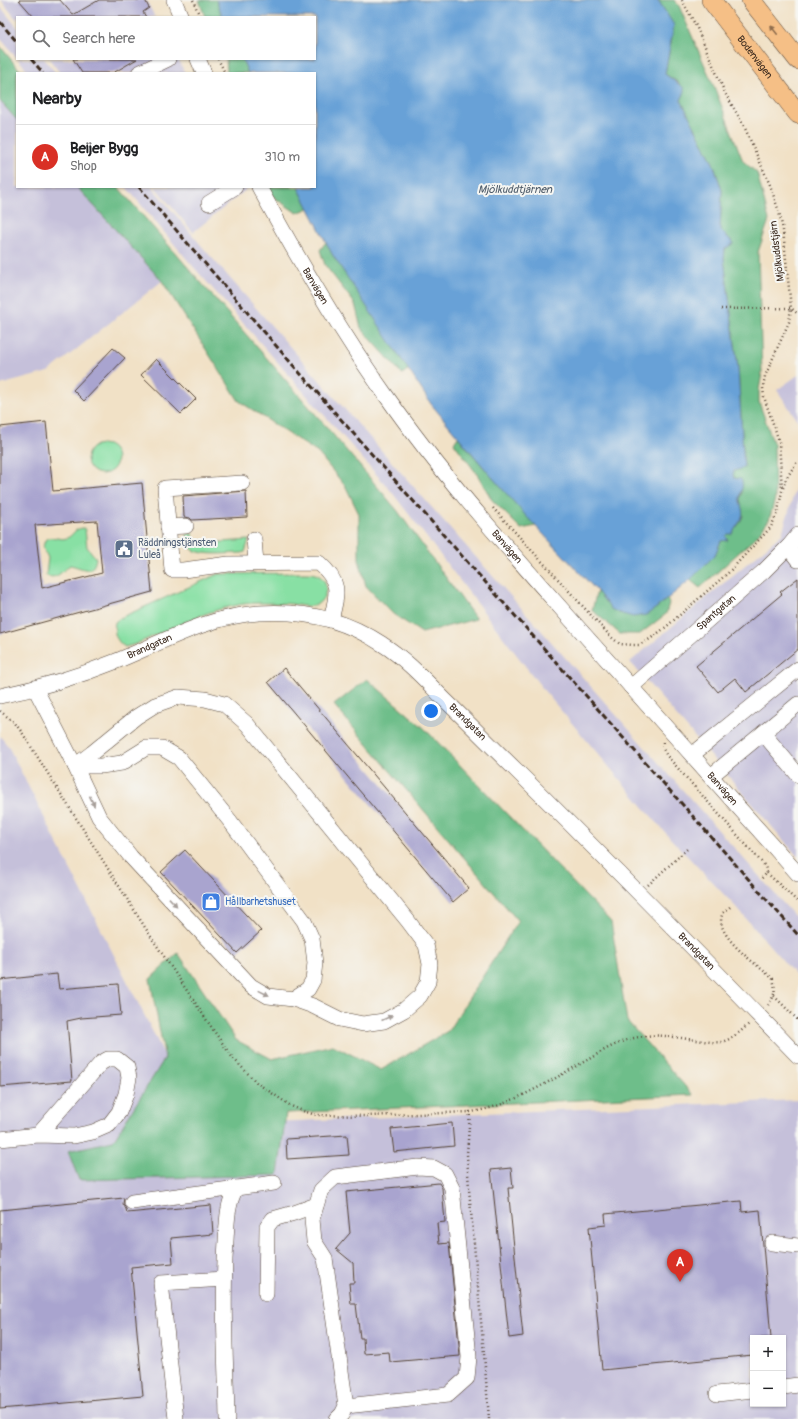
<!DOCTYPE html>
<meta charset="utf-8">
<style>
:root{--surface:#fff;--page:#f2f2f2;--text:#202124;--muted:#757577;--line:#e0e0e0;--accent:#d93025}
body{margin:0;font-family:Pangolin,sans-serif;background:var(--page);color:var(--text)}
.controls{position:absolute;right:12px;bottom:12px;display:grid;overflow:hidden;border-radius:0px;box-shadow:0 1px 3px #0004}
.controls button{width:36px;height:36px;display:grid;place-items:center;padding:0;border:0;border-bottom:1px solid var(--line);background:var(--surface);color:var(--text);font:20px sans-serif}
.you{position:absolute;left:431px;top:711px;width:14px;height:14px;margin:-10px;border:3px solid #fff;border-radius:50%;background:#1a73e8;box-shadow:0 0 0 6px #1a73e833}
.badge{display:grid;place-items:center;width:26px;height:26px;border-radius:50%;background:var(--accent);color:#fff;font-size:13px;font-weight:700}
.pin{position:absolute;translate:-50% -33px;filter:drop-shadow(0 1px 2px #0008)}
.pin::after{content:'';position:absolute;top:21px;width:14px;height:12px;background:inherit;clip-path:polygon(0 0,100% 0,50% 100%)}
.list{margin:0;padding:0;list-style:none}
h2{display:flex;justify-content:space-between;align-items:center;height:52px;margin:0;padding:0 16px;font-size:17px}
h2 small{font-size:13px;font-weight:400;color:var(--muted)}
.list li{display:grid;grid-template-columns:26px 1fr auto;gap:12px;align-items:center;box-sizing:border-box;height:64px;padding:0 16px;border-top:1px solid var(--line)}
.list b{display:block;font-size:15px;white-space:nowrap}
.list p{margin:0;font-size:13px;white-space:nowrap;color:var(--muted)}
.list em{font-size:13px;font-style:normal;color:var(--muted)}
.icon{flex:none;width:22px;height:22px;fill:none;stroke:currentColor;stroke-width:2;stroke-linecap:round;stroke-linejoin:round}
.map{position:relative;flex:none;width:798px;height:1419px;overflow:hidden}
.search{position:absolute;background:var(--surface);box-shadow:0 1px 3px #0004;left:16px;top:16px;width:300px;height:44px;display:flex;align-items:center;gap:10px;box-sizing:border-box;padding:0 14px;border-radius:0px;color:var(--muted);font-size:15px}
.panel{position:absolute;background:var(--surface);box-shadow:0 1px 3px #0004;left:16px;top:72px;width:300px;height:116px;border-radius:0px}
.map>svg:first-child{display:block}
.industrial{fill:#c5c0da;fill-rule:evenodd}
.green{fill:#88e0a4;stroke:#628561}
.forest{fill:#6ebe8a;stroke:#547454}
.water{fill:#68a1d7;stroke:#52667a}
.building{fill:#a9a4cf;fill-rule:evenodd}
.lines{fill:none;stroke-linecap:round;stroke-linejoin:round}
.minor-casing{stroke:#564537;stroke-width:16}
.major-casing{stroke:#564537;stroke-width:20}
.path{stroke:#564537;stroke-width:2.5;stroke-dasharray:1 3;stroke-linecap:butt}
.minor{stroke:#fff;stroke-width:15}
.major{stroke:#f5bf86;stroke-width:19}
.rail{stroke:#3b2a1e;stroke-width:3;stroke-dasharray:6 3;stroke-linecap:butt}
.oneway{fill:#8f6d4d}
.oneway2{fill:#a79f9a}
.labels{text-anchor:middle;dominant-baseline:central;stroke-width:4;stroke-linejoin:round;paint-order:stroke}
.street-label{font-size:10px;fill:#3b2a1e;stroke:#f6f6f2}
.service-label{font-size:10px;fill:#4e5e75;stroke:#f6f6f2;text-anchor:start}
.shop-label{font-size:10px;fill:#366cbe;stroke:#f6f6f2;text-anchor:start}
.water-label{font-size:11px;font-style:italic;fill:#4d5a68;stroke:#f6f6f2}
</style>
<div class="map">
<svg width="798" height="1419" viewBox="0 0 798 1419">
<rect width="100%" height="100%" fill="#f6f6f2"/>
<filter id="ink" filterUnits="userSpaceOnUse"><feTurbulence type="fractalNoise" baseFrequency=".025" numOctaves="2"/><feDisplacementMap in="SourceGraphic" scale="8" xChannelSelector="R" yChannelSelector="G"/><feConvolveMatrix kernelMatrix="1 2 1 2 8 2 1 2 1" color-interpolation-filters="sRGB"/></filter>
<filter id="wash" filterUnits="userSpaceOnUse"><feTurbulence type="fractalNoise" baseFrequency=".012" numOctaves="4" result="noise"/><feDisplacementMap in="SourceGraphic" scale="16" xChannelSelector="R" yChannelSelector="G"/><feGaussianBlur stdDeviation="0.9" result="paint"/><feColorMatrix in="noise" values="0 0 0 0 0 0 0 0 0 0 0 0 0 0 0 0 0 1.4 0 .05"/><feComposite in="paint" operator="in"/></filter>
<g filter="url(#wash)">
<rect width="100%" height="100%" fill="#f1e1c6"/>
<g class="industrial">
<polygon points="1,0 146,0 155,17 17,17 17,20"/>
<polygon points="0,6 17,27 17,58 0,38"/>
<polygon points="18,59 44,59 56,73 30,73"/>
<polygon points="49,59 178,59 185,73 60,73"/>
<polygon points="0,101 17,120 17,187 77,187 162,281 48,372 0,385"/>
<polygon points="126,187 152,187 206,251 356,422 798,920 798,978 735,906 670,838 546,693 391,491 191,264"/>
<polygon points="155,187 246,187 247,189 193,232"/>
<polygon points="798,375 798,421 777,390"/>
<polygon points="798,480 798,857 630,662 782,534"/>
<path d="M0,736L8,746L200,1125L798,1100V1419H0ZM753,1338H783V1404H753Z"/>
</g>
<g class="green">
<circle cx="102" cy="459" r="15"/>
<path d="M83,528L85,529L87,547L96,558C93,577 82,567 70,565C62,571 56,581 46,575L48,558L43,547L45,540C55,534 58,541 67,538C74,535 73,529 83,528Z"/>
<path d="M187,534H193L194,544H196L249,540L245,552L242,553C229,553 193,558 188,544C187,541 188,537 187,534Z"/>
<path d="M303,573C307,573 312,573 315,574C331,579 328,598 316,605C309,608 299,605 292,604C281,603 269,603 258,603C250,603 241,604 233,606C199,613 168,630 136,644L125,647C116,641 113,633 115,622L120,618L218,574Z"/>
</g>
<g class="forest">
<polygon points="199,0 216,0 223,17 205,17"/>
<polygon points="658,0 674,0 679,6 715,89 743,161 757,173 769,220 758,252 762,373 759,390 759,402 774,445 775,499 769,520 756,537 700,588 690,580 715,555 721,541 728,534 735,529 739,524 743,516 740,498 742,492 733,475 734,471 744,467 738,368 724,259 725,249 733,243 720,230 722,190 713,163 681,100 684,94 679,83 665,74 674,26"/>
<polygon points="0,46 22,73 17,73 17,120 0,101"/>
<polygon points="226,59 242,59 248,73 227,73"/>
<polygon points="77,187 118,187 330,431 397,510 476,619 422,633 393,614 366,586 359,560 359,514 346,487 318,453 239,401 162,281"/>
<polygon points="268,187 298,187 309,208 297,213 272,196"/>
<polygon points="326,242 332,254 409,369 402,374 361,328 355,304 325,265 320,250"/>
<polygon points="458,437 491,476 536,526 521,529 492,500 477,474 454,443"/>
<polygon points="597,591 611,609 655,609 667,599 669,603 666,614 640,634 620,634 592,610"/>
<polygon points="367,679 424,728 611,922 627,1021 693,1095 286,1113 278,1175 79,1180 68,1151 113,1141 165,1058 150,979 178,953 236,1040 272,1059 333,1045 381,1070 448,1031 518,921 334,705"/>
</g>
<path class="water" d="M216,0H658L674,25L665,74L684,88V94L681,100L713,163L722,190L720,230L734,243L725,249L724,259L738,368L744,468L734,471L733,475L734,478L741,479C745,487 739,493 740,501C741,507 744,511 742,517C740,523 735,528 732,534H728L726,536L728,540L721,541L715,555L690,580L655,609L646,615L633,617L619,613L611,609L597,591L526,516L491,476L431,404L332,254L298,187H315V73H248L242,59H315V17H223Z"/>
<g id="blocks">
<g class="building">
<polygon points="19,0 60,0 73,15 99,0 145,0 149,8 143,12 146,17 34,17"/>
<polygon points="73,59 137,59 113,73 82,73"/>
<polygon points="113,348 125,358 84,401 73,390"/>
<polygon points="156,359 196,399 181,414 141,375"/>
<path d="M46,422L53,491L142,483L152,592L0,634V427ZM97,521L102,573L42,588L35,525Z"/>
<polygon points="246,491 247,517 192,520 190,518 184,517 183,496"/>
<polygon points="798,578 798,649 746,692 735,678 718,692 696,666 782,594 780,592"/>
<polygon points="284,668 469,888 453,902 268,682"/>
<polygon points="185,850 261,931 237,953 161,872"/>
<polygon points="57,974 59,989 118,984 121,1015 81,1018 67,1021 72,1081 0,1087 0,980"/>
<polygon points="452,1123 454,1146 394,1152 391,1129"/>
<polygon points="347,1135 349,1155 287,1159 286,1139"/>
<polygon points="511,1168 513,1188 508,1188 523,1336 509,1338 491,1170"/>
<polygon points="439,1183 442,1188 445,1222 437,1223 439,1244 449,1243 460,1356 390,1362 389,1352 364,1354 363,1338 360,1338 356,1304 351,1304 349,1283 354,1283 353,1263 336,1249 350,1233 346,1192"/>
<polygon points="124,1198 123,1204 126,1209 127,1213 211,1205 213,1234 171,1238 173,1263 131,1267 143,1396 0,1409 0,1210"/>
<polygon points="741,1201 742,1212 760,1210 771,1338 753,1338 753,1355 602,1370 589,1227 606,1225 605,1214"/>
</g>
</g>
</g>
<g filter="url(#ink)">
<use href="#blocks" fill-opacity="0" stroke="#564537" stroke-width="1"/>
<g class="lines">
<g class="minor-casing">
<g id="minor">
<polyline points="174,0 181,17"/>
<polyline points="198,59 204,73"/>
<polyline points="139,73 168,59"/>
<path id="s1" d="M259,187C298,259 339,330 387,397C441,474 504,544 566,614C643,701 721,787 798,874"/>
<polyline points="209,203 235,187"/>
<path d="M242,483L165,488L172,570H183L229,564L319,563C342,583 337,594 331,620"/>
<polyline points="168,527 186,526"/>
<polyline points="254,539 256,563"/>
<polyline points="788,547 798,560"/>
<path id="s2" d="M631,687L764,571L789,546L798,535"/>
<polyline points="35,688 75,766 99,817 131,857 251,986 268,996 293,999 313,1006 339,1019 363,1024 384,1021 404,1010 420,996 428,982 430,964 426,945 408,921 247,724 224,704 205,699 178,697 155,705 136,717 92,753 75,766"/>
<path id="s3" d="M0,696C39,688 77,677 114,662C161,643 208,616 259,613C303,610 346,620 382,644C406,659 425,680 445,700C469,723 492,747 516,770C611,864 705,960 798,1056"/>
<polyline points="763,733 798,775"/>
<polyline points="692,755 798,669"/>
<polyline points="75,766 101,766 122,763 146,748 162,748 179,758 230,821 304,921 312,939 315,963 313,980 308,989 293,999"/>
<polyline points="711,776 798,704"/>
<polyline points="0,1139 38,1135 74,1136 93,1132 109,1125 119,1112 126,1094 129,1078 127,1067 117,1059 108,1059 101,1063 38,1135"/>
<polyline points="132,1202 274,1183"/>
<polyline points="772,1243 798,1246"/>
<polyline points="266,1294 267,1227 273,1219 294,1213 316,1205"/>
<polyline points="783,1387 798,1385"/>
<polyline points="717,1394 753,1390"/>
<polyline points="176,1419 161,1283 224,1279"/>
<path d="M227,1419C226,1360 222,1301 226,1241C227,1223 227,1204 236,1188"/>
<polyline points="337,1419 342,1414 346,1406 325,1258 314,1241 312,1219 321,1190 335,1177 418,1167 434,1168 445,1174 452,1188 469,1357 467,1378 448,1395 346,1406"/>
</g>
</g>
<g class="major-casing">
<g id="major">
<path id="s4" d="M711,0L798,114"/>
<polyline points="751,0 798,60"/>
</g>
</g>
<g class="path">
<polyline points="193,0 200,17"/>
<polyline points="682,0 697,28 725,93 744,126 770,185 779,212 783,230 791,308 789,322 765,376 763,388 764,397 779,441 782,489"/>
<polyline points="218,59 225,73"/>
<polyline points="721,309 791,308 798,314"/>
<polyline points="493,508 611,637 620,644 633,645 639,645 650,639 666,627 728,573 771,527 778,511 782,491 786,479 798,460"/>
<polyline points="0,711 15,723 23,734 153,940 216,1034 232,1057 257,1083 291,1106 303,1111 316,1115 366,1116 470,1112"/>
<polyline points="663,742 663,749 667,756 765,866 767,873 760,880"/>
<polyline points="767,873 798,902"/>
<polyline points="648,885 687,849"/>
<path d="M730,907C728,909 725,911 723,913C711,935 760,966 773,979C776,990 775,996 768,1005"/>
<polyline points="774,996 798,1020"/>
<path d="M489,1419L484,1354L469,1189L467,1154L470,1112C508,1108 555,1078 589,1059C604,1050 621,1040 639,1037C658,1033 678,1038 696,1040C704,1041 713,1043 721,1042C731,1040 741,1031 749,1024"/>
</g>
<use href="#minor" class="minor"/>
<use href="#major" class="major"/>
<g class="rail">
<polyline points="0,22 17,42"/>
<polyline points="31,59 43,73"/>
<polyline points="139,187 291,363 798,935"/>
</g>
</g>
<defs><path id="oneway-solid" d="M-6-.8H1V-3.2L6.5 0L1 3.2V.8H-6Z"/></defs>
<use class="oneway" href="#oneway-solid" transform="translate(774 30) rotate(-128)"/>
<g class="oneway2">
<use href="#oneway-solid" transform="translate(92 801) rotate(65)"/>
<use href="#oneway-solid" transform="translate(173 902) rotate(47)"/>
<use href="#oneway-solid" transform="translate(264 993) rotate(26)"/>
<use href="#oneway-solid" transform="translate(387 1018) rotate(-24)"/>
</g>
</g>
<defs>
<g id="civic-square" transform="scale(1)"><rect x="-9" y="-9" width="18" height="18" rx="4" fill="#5c6f8a" stroke="#f6f6f2"/><path d="M-.6-6.5H3V-4.5H.6V-3L4-1V1h2V6H-6V1h2V-1L-.6-3ZM-1.2 2.5V6h2.4V2.5Z" fill="#fff"/></g>
<g id="shop-square" transform="scale(1)"><rect x="-9" y="-9" width="18" height="18" rx="4" fill="#3f7fe0" stroke="#f6f6f2"/><path d="M-5-2.5h2.3a2.7 3.5 0 0 1 5.4 0H5L5.5 6h-11ZM-1.5-2.5h3a1.5 2.3 0 0 0-3 0Z" fill="#fff"/></g>
</defs>
<g fill-rule="evenodd">
<use href="#civic-square" x="124" y="549"/>
<use href="#shop-square" x="211" y="902"/>
</g>
<g class="labels">
<g class="street-label">
<text stroke="none"><textPath href="#s4" startOffset="72">Bodenvägen</textPath></text>
<text transform="translate(777 251) rotate(-97)">Mjölkuddstjärn</text>
<text stroke="none"><textPath href="#s1" startOffset="114">Banvägen</textPath></text>
<text stroke="none"><textPath href="#s1" startOffset="438">Banvägen</textPath></text>
<text stroke="none"><textPath href="#s2" startOffset="113">Spantgatan</textPath></text>
<text stroke="none"><textPath href="#s3" startOffset="158">Brandgatan</textPath></text>
<text stroke="none"><textPath href="#s3" startOffset="518">Brandgatan</textPath></text>
<text stroke="none"><textPath href="#s1" startOffset="762">Banvägen</textPath></text>
<text stroke="none"><textPath href="#s3" startOffset="842">Brandgatan</textPath></text>
</g>
<g class="service-label">
<text x="138" y="543">Räddningstjänsten<tspan x="138" dy="12">Luleå</tspan></text>
</g>
<g class="shop-label">
<text x="225" y="902">Hållbarhetshuset</text>
</g>
<g class="water-label">
<text x="515" y="189">Mjölkuddtjärnen</text>
</g>
</g>
</svg>
<div class="controls">
<button>+</button>
<button>−</button>
</div>
<div class="you"></div>
<div class="pin badge" style="left:680px;top:1282px">A</div>
<div class="search"><svg class="icon" aria-label="search" viewBox="0 0 24 24"><circle cx="10" cy="10" r="6"/><path d="M15 15l6 6"/></svg>Search here</div>
<section class="panel">
<h2>Nearby<small></small></h2>
<ul class="list">
<li><span class="badge">A</span><div><b>Beijer Bygg</b><p>Shop</p></div><em>310 m</em></li>
</ul>
</section>
</div>
